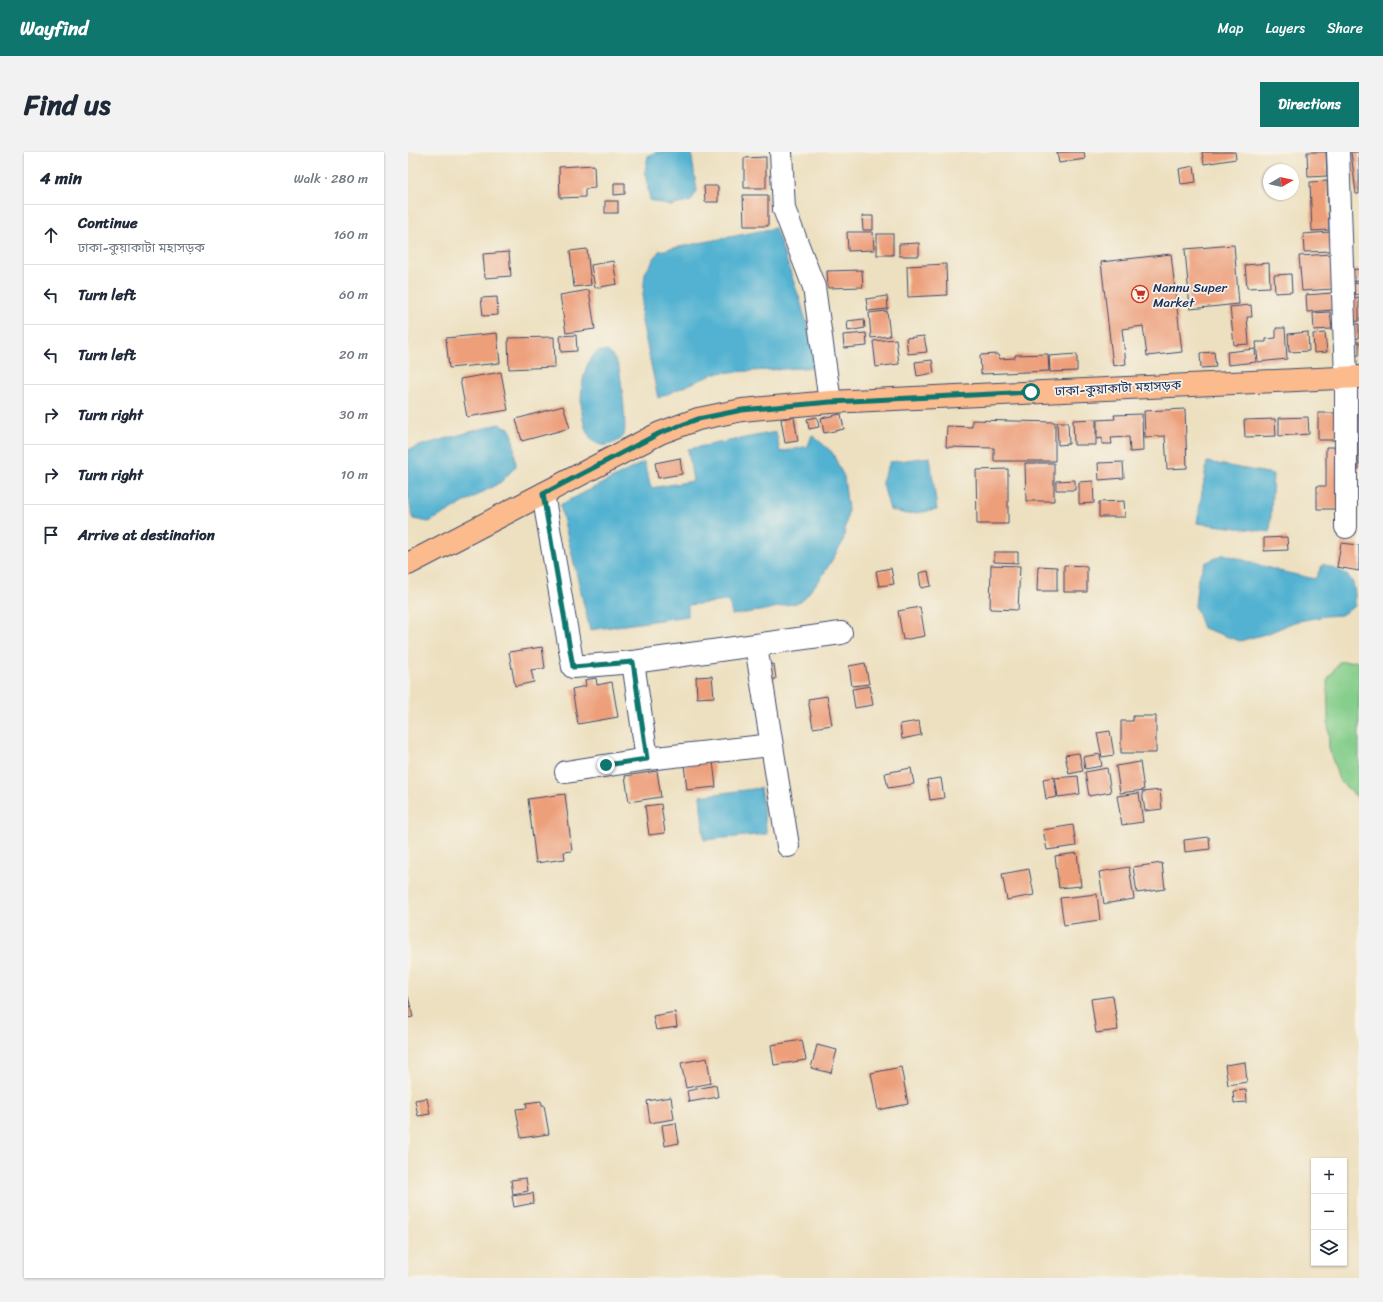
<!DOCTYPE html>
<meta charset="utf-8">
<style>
:root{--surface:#fff;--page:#f2f2f3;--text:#1f2937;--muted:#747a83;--line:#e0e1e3;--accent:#0f766e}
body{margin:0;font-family:Sriracha,"Noto Sans Bengali",sans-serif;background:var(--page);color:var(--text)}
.controls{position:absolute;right:12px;bottom:12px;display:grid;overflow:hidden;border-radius:0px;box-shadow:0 1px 3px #0004}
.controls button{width:36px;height:36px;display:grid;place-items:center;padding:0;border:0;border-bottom:1px solid var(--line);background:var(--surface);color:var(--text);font:20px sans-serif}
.compass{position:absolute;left:855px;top:12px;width:36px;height:36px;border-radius:50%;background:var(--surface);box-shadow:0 1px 3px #0004;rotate:81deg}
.stop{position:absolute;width:12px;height:12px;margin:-9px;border:3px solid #0f766e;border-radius:50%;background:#fff}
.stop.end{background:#0f766e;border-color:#fff;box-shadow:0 1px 4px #0008}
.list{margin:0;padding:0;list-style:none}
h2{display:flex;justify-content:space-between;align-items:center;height:52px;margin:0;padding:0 16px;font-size:17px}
h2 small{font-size:13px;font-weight:400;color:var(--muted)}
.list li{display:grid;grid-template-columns:26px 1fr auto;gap:12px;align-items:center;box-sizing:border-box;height:60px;padding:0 16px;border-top:1px solid var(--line)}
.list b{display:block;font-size:15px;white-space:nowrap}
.list p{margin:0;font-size:13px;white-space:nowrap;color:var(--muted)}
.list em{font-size:13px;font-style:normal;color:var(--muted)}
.icon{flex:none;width:22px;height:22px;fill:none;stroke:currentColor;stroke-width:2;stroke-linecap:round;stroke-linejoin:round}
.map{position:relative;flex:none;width:951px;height:1126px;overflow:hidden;border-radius:0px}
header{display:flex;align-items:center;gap:24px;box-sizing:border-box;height:56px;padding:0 20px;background:var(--accent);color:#fff}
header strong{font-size:19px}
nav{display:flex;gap:22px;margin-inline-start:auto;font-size:14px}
.intro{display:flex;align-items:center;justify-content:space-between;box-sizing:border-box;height:96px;padding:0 24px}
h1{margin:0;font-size:28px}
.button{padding:10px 18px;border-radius:0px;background:var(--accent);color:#fff;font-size:14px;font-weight:700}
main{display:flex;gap:24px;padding:0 24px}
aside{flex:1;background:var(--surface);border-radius:0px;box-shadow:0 1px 3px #0004}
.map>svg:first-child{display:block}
.green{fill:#85ce8b;stroke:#507e74}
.water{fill:#53b2d1;stroke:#377098}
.building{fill:#ed9f7a}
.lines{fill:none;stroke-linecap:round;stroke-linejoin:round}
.minor-casing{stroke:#3a4a6d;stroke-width:24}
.major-casing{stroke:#3a4a6d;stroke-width:24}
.minor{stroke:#fff;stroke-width:22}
.major{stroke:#fbbb8d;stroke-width:22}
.route{stroke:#0f766e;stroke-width:5}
.labels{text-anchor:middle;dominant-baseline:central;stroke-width:3.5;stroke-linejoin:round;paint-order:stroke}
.poi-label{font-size:13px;fill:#1b2f5e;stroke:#f7f3e8;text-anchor:start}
.street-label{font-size:13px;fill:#1b2f5e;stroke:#f7f3e8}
</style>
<header>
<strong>Wayfind</strong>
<nav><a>Map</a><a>Layers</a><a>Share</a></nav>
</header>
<div class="intro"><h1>Find us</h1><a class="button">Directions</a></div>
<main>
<aside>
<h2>4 min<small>Walk · 280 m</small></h2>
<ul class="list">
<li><svg class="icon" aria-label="ahead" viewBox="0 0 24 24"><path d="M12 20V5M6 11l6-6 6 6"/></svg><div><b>Continue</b><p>ঢাকা-কুয়াকাটা মহাসড়ক</p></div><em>160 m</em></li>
<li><svg class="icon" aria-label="left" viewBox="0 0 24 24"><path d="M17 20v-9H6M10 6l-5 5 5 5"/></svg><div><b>Turn left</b></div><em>60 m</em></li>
<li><svg class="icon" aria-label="left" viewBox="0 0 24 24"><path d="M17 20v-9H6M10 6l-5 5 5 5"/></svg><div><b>Turn left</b></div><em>20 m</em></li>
<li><svg class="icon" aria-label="right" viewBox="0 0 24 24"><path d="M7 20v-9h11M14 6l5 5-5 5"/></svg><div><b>Turn right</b></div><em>30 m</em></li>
<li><svg class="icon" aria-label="right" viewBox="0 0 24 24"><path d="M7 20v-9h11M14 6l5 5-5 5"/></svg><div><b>Turn right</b></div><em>10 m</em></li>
<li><svg class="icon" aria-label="arrive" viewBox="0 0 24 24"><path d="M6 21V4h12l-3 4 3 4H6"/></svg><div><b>Arrive at destination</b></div></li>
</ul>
</aside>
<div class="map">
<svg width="951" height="1126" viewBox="0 0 951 1126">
<rect width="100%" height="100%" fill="#f7f3e8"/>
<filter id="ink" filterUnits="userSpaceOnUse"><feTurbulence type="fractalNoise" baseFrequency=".025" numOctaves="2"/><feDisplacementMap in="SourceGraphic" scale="8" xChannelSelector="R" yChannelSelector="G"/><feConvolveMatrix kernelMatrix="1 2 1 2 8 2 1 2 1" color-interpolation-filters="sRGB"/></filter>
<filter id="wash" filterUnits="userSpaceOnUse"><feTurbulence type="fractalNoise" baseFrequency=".012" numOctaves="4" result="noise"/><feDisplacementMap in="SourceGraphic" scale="16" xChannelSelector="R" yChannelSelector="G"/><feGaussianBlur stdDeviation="0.9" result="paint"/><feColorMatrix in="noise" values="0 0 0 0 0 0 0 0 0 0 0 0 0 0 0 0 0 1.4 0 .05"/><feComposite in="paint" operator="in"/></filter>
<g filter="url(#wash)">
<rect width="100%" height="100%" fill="#ede0c0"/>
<polygon class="green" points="951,509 951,647 931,628 921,597 919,529 931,510"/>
<g class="water">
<polygon points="249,0 283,0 289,39 283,49 262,54 242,48 237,20 240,4"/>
<polygon points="367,76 392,148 411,215 308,221 250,246 233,165 237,121 251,99"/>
<path d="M192,199C196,199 200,198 203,202C205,204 208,210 210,213C213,221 219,275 216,283C213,289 204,292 198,293C165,297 167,207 192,199Z"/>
<polygon points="91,272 101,276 105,284 108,314 93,330 21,370 5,367 0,344 0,298 11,294"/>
<polygon points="368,280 372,300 400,294 404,283 424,300 436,325 440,358 435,390 413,426 393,450 352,459 324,463 321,449 280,453 280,464 182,478 152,353 236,310 243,336 285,329 280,297"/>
<polygon points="522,305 529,358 499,362 482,358 474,329 482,310"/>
<polygon points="799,310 865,322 862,380 789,371"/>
<path d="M816,402L871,419L907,427L915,412C941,423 948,422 947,454L933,463L917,464L886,470L861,481L832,489L795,476L787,454L790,426L797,411Z"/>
<polygon points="352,636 359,682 296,688 292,644"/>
</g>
<g id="blocks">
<g class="building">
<polygon points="649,0 676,0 677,7 651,11"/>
<polygon points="794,0 827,0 828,7 796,12"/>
<polygon points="899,0 918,0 919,24 900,25"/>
<polygon points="943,0 951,0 951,42 948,42"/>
<polygon points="358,5 358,36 336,36 336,6"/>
<polygon points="186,13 187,36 177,37 177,45 152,46 151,15"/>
<polygon points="786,14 788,30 773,32 771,17"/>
<polygon points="919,29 921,78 904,79 902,30"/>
<polygon points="206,31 217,31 217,42 206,43"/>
<polygon points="296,34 310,34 310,50 297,50"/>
<polygon points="335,43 360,43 360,74 336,74"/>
<rect x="197" y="49" width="13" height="12"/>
<polygon points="454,64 465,64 465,78 455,78"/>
<polygon points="439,80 465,80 466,98 440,99"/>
<polygon points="922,80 923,99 896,100 895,82"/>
<rect x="469" y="82" width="16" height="21"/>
<polygon points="511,91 511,104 491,104 491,92"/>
<polygon points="826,93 831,152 782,157 777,97"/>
<polygon points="179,97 183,133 166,135 162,99"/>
<polygon points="101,100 103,124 77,126 75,102"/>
<polygon points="763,102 774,200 739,204 735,174 714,177 718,212 705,214 693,110"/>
<polygon points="923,102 925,137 894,139 891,104"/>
<polygon points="205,109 209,132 187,136 183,113"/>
<polygon points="861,111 862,135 839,136 837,113"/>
<polygon points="538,112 539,143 500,145 499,114"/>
<polygon points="951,117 951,129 944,130 943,118"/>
<polygon points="454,118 455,135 420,136 419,119"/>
<polygon points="883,122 884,140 867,141 866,123"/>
<polygon points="951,131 951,142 946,143 944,132"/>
<polygon points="181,138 187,177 158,181 152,143"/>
<polygon points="924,141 925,158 899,160 898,143"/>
<polygon points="479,144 480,157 460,159 458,147"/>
<polygon points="89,145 90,163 75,164 73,146"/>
<polygon points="951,145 951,169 945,170 942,146"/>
<polygon points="843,153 844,165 839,165 841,192 826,193 822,155"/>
<polygon points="479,159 482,184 463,186 461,161"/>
<polygon points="922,160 924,177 906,178 905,161"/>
<polygon points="456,167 457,176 440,179 439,169"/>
<polygon points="946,172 951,172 951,186 947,187"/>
<polygon points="868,176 877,176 879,207 850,210 848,190 858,190 858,187 868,186"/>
<polygon points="900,180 901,199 881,200 880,182"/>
<polygon points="89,181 92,211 41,216 38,186"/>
<polygon points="458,181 459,194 436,196 435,183"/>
<polygon points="917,181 919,200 906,201 905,182"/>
<polygon points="168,183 169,199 153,200 152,184"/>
<polygon points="516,184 519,200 500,202 498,186"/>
<polygon points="146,185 147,215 101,217 100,186"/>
<polygon points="488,187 491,212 468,215 465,189"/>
<polygon points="945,190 951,190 951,203 947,204"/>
<polygon points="847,197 848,210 820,213 819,200"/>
<polygon points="806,200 808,215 793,216 792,201"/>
<polygon points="590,202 591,207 607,206 607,203 640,202 641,219 573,222 572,203"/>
<polygon points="669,202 669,219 642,220 641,204"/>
<polygon points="524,208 526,221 509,224 507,210"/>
<polygon points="93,220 100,258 59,265 52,227"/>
<polygon points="155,254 162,276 114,289 108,267"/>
<polygon points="777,257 779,316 759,317 757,284 737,285 736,259"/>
<rect x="910" y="261" width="19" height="27"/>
<polygon points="943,261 951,261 951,281 942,281"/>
<polygon points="433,262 436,277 416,281 413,266"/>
<polygon points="734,262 735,299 722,300 721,285 703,286 704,292 694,292 694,286 689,287 689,268 707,267 706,263"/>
<polygon points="386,265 390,289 377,291 373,267"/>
<polygon points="409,265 411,275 401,277 399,267"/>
<polygon points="900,265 901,282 871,284 871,266"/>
<polygon points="688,267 688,293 666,293 665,268"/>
<polygon points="867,267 868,284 837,285 836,268"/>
<polygon points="564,268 647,270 647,309 586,309 586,296 538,295 539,274 564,275"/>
<polygon points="649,270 660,270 661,292 650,293"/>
<polygon points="948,285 951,285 951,317 947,317"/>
<polygon points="918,295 935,295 935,357 909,357 909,334 918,334"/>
<polygon points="272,306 274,322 250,326 247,311"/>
<polygon points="715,310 716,326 691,328 690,311"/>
<polygon points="617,311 646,311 646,349 618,349"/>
<polygon points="600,317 600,372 569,372 568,318"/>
<polygon points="667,328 667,338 648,338 648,329"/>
<polygon points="685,329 686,351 671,352 671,330"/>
<polygon points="716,349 717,365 691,365 691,350"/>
<polygon points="879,385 880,398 856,399 856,386"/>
<polygon points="933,391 951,393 951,419 929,415"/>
<polygon points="586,400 610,400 610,411 586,410"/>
<polygon points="583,413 612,414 610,458 582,457"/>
<polygon points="656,413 679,414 679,440 656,440"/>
<polygon points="630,414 649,415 649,439 629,439"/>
<polygon points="483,416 486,432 471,434 468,419"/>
<polygon points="520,419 523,434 513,436 511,421"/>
<polygon points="512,455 517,484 495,488 490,459"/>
<polygon points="134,495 137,516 123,518 126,530 107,534 101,500"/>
<polygon points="457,511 461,532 444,534 441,514"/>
<polygon points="366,512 368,527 355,528 353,514"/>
<polygon points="304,524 306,545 289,546 288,525"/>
<polygon points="188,526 189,533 204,530 210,565 170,572 164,537 178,534 177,528"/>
<polygon points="462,534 465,553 447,556 444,537"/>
<polygon points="419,544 424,573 405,576 400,547"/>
<polygon points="725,564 748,564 748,601 713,601 713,569 725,569"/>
<polygon points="511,569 513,583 494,587 492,572"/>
<polygon points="702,579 706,603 694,605 689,581"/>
<polygon points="671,601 675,619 661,622 657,603"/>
<polygon points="692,602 694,614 677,617 675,605"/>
<polygon points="305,609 308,635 279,638 276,613"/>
<polygon points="732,610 736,638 712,641 708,614"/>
<polygon points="503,616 506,632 480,636 477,621"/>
<polygon points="699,616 703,640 681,644 677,620"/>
<polygon points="249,619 253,645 221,650 217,624"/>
<polygon points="670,624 672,642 650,645 647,626"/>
<polygon points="646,625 649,645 638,647 635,627"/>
<polygon points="533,626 536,646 522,648 519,628"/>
<polygon points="752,638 754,657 737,659 734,640"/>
<polygon points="731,641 735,670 714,673 709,644"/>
<polygon points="157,642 164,699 156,700 157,707 128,711 120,647"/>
<polygon points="253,652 257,681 241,683 237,654"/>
<polygon points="665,673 668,694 639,698 635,678"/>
<polygon points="801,685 802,697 777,700 776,688"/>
<polygon points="669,701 673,734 651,736 647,704"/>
<polygon points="754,711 757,737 729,741 725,715"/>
<polygon points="721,715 726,747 696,752 691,720"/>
<polygon points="621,717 626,743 599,748 594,722"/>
<polygon points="689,742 692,768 656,773 652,746"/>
<polygon points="0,844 5,865 0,866"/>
<polygon points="705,844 710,878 688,881 683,847"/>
<polygon points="267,860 269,875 248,878 245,864"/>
<polygon points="394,888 398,908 366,913 363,893"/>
<polygon points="409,893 429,898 423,921 403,916"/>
<polygon points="299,906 303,931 278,936 273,911"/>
<polygon points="837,910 839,930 820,933 817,913"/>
<polygon points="493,915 500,952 470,958 463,921"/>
<polygon points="308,933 310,945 281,950 279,939"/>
<polygon points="838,938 839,950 826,951 825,939"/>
<polygon points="263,945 266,967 242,971 239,949"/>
<polygon points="19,946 22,962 10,964 7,948"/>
<polygon points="133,949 134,953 136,953 141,982 113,986 108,957 119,956 118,951"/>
<polygon points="268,971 271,991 257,994 254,973"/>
<polygon points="118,1026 120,1039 105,1042 103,1028"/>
<polygon points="125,1041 126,1051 106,1055 104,1044"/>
</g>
</g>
</g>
<g filter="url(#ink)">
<use href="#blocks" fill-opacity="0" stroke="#3a4a6d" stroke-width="1"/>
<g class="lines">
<g class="minor-casing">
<g id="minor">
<polyline points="373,0 376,57 406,135 422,250"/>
<polyline points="930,0 938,226 938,375"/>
<polyline points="135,342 165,515 225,510 433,481"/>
<polyline points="348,494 380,694"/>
<polyline points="225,510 239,607"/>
<polyline points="158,620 239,607 363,593"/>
</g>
</g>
<g class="major-casing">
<polyline id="major" points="0,412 252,281 290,267 334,258 422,250 951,225"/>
</g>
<use href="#minor" class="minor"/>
<use href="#major" class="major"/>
</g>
</g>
<g class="lines" filter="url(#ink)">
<polyline class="route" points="198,613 239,607 225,510 165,515 135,342 252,281 290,267 334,258 422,250 623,240"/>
</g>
<defs>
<g id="supermarket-ring" transform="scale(0.9)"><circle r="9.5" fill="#f7f3e8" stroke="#c8321e" stroke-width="1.5"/><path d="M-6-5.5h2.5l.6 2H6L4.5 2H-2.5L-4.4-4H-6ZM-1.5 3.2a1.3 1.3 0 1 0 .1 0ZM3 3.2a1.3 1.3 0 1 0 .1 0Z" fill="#c8321e"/></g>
</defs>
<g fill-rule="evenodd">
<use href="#supermarket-ring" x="732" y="142"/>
</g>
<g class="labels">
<g class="poi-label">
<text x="745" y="135">Nannu Super<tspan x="745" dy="15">Market</tspan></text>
</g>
<g class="street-label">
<text transform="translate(710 236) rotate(-3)">ঢাকা-কুয়াকাটা মহাসড়ক</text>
</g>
</g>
</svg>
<div class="controls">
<button>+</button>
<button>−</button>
<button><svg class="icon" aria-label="layers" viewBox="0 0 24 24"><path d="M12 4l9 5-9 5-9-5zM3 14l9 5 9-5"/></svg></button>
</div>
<svg class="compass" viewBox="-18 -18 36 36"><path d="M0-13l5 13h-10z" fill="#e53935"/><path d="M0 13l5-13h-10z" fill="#747a83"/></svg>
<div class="stop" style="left:623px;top:240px"></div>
<div class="stop end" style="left:198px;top:613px"></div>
</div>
</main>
